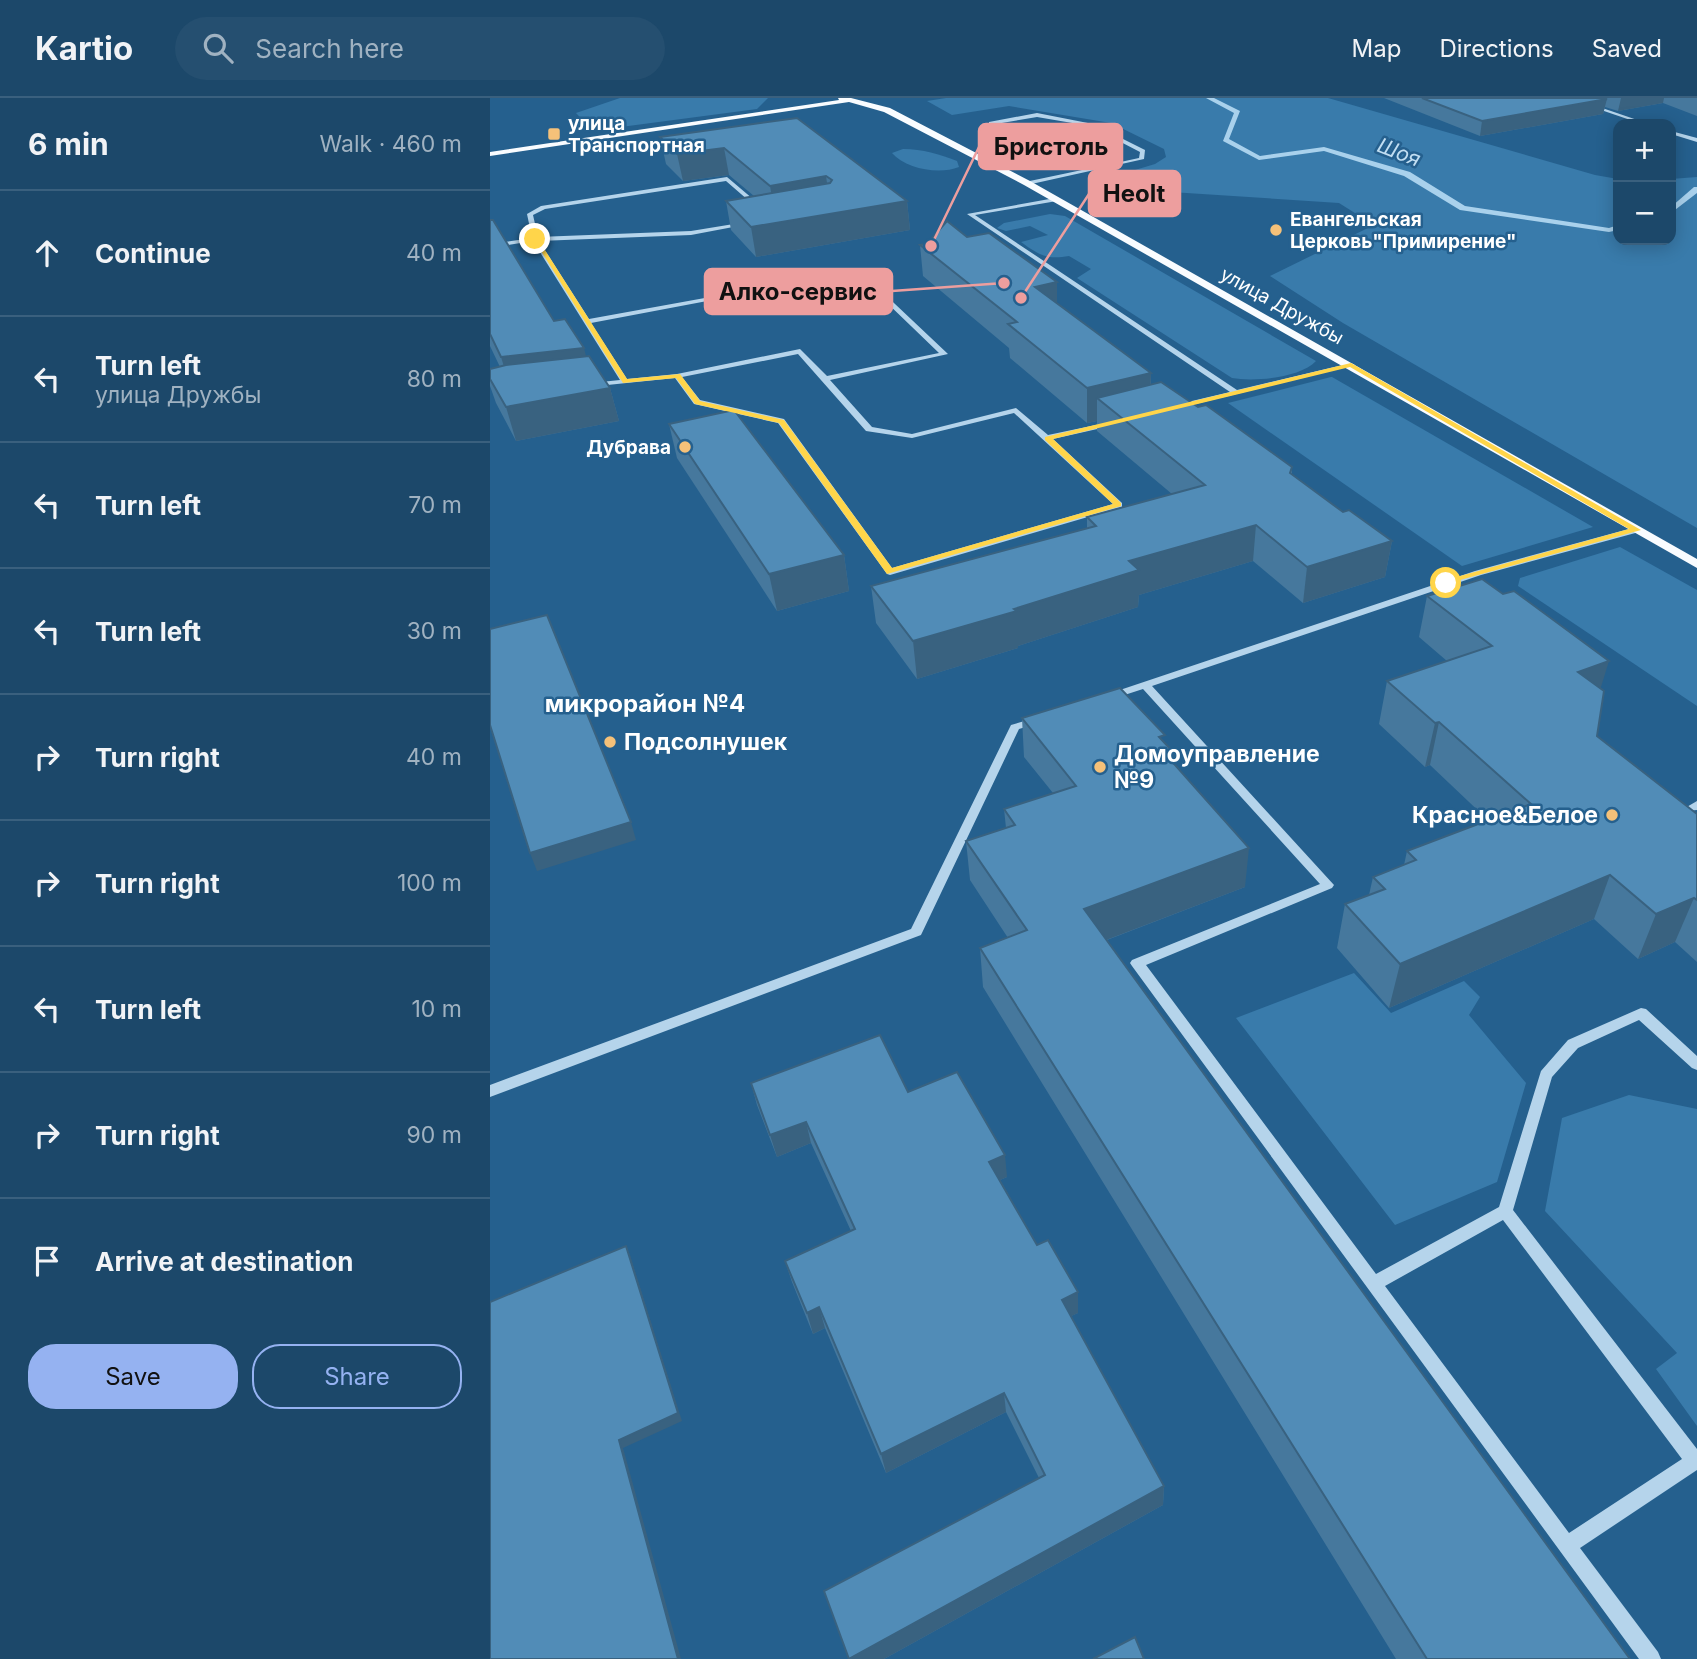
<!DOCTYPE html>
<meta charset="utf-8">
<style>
:root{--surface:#1c486a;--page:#254f70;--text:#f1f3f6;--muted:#a0b2c1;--line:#3a607e;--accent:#95b2f1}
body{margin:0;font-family:Inter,sans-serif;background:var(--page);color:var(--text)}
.controls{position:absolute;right:21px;top:21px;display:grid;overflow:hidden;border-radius:14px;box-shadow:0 4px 18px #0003}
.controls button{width:63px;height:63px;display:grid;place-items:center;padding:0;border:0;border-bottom:2px solid var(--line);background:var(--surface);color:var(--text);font:35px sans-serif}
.stop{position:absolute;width:21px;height:21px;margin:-16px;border:5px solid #ffd54a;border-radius:50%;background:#fff}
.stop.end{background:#ffd54a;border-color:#fff;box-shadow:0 2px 7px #0008}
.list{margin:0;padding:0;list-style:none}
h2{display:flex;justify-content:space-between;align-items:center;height:91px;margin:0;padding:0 28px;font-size:30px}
h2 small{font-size:23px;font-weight:400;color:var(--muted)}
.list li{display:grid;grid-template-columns:46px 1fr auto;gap:21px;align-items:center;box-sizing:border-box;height:126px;padding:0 28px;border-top:2px solid var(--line)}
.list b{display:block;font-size:26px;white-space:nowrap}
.list p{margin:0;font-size:23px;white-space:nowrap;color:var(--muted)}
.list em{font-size:23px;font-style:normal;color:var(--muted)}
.actions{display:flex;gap:14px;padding:21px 28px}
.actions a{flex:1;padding:16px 0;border:2px solid var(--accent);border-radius:28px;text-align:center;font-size:24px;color:var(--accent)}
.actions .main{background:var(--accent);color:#111}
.icon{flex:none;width:38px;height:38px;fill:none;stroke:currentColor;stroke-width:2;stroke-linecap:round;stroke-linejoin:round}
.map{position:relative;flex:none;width:1207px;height:1561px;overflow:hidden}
header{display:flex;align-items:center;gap:42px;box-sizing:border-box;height:98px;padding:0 35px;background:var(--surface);border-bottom:2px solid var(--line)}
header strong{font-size:33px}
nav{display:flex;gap:38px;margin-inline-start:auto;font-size:24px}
.search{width:490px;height:63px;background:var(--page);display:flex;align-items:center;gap:18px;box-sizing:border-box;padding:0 24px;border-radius:38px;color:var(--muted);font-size:26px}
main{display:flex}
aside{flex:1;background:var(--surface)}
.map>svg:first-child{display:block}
.green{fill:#397bab}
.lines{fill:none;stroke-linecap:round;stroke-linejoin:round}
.stream{fill:#a9d1ec;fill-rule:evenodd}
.minor{fill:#b5d4eb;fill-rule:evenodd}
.major{fill:#f9fcff;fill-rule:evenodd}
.wall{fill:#46789d}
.shaded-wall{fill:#396280}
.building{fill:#518cb7;stroke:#396280;stroke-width:2}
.route{fill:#ffd54a}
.poi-dot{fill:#f5c179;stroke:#25608e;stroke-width:2.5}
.labels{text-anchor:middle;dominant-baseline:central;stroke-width:5;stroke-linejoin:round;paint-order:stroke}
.far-poi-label{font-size:19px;font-weight:bold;fill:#fff;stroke:#25608e;text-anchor:start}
.far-street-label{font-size:19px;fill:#fff;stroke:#25608e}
.far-water-label{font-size:21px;font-style:italic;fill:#c1def2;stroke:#25608e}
.poi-label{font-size:23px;font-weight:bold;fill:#fff;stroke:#25608e;text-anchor:start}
.neighbourhood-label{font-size:24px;font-weight:bold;fill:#fff;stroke:#25608e}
.leader{fill:none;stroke:#ed9e9e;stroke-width:2.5}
.callout-dot{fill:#ed9e9e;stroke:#25608e;stroke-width:2.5}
.callout{fill:#ed9e9e;stroke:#ed9e9e;stroke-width:2.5}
.callout-label{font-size:24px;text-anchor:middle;font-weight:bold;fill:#111}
</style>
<header>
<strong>Kartio</strong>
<div class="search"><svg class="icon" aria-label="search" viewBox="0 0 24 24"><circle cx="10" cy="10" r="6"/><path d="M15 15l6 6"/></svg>Search here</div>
<nav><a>Map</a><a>Directions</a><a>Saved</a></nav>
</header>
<main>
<aside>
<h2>6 min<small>Walk · 460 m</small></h2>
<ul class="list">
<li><svg class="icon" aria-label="ahead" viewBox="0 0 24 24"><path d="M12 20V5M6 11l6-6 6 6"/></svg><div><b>Continue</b></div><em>40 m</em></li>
<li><svg class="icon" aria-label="left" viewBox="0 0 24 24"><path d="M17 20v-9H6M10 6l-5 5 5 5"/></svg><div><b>Turn left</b><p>улица Дружбы</p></div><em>80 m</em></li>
<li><svg class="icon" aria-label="left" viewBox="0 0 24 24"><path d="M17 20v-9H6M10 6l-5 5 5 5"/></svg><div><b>Turn left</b></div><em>70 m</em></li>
<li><svg class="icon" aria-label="left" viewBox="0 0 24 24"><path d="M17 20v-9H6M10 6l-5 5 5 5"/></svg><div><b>Turn left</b></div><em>30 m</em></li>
<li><svg class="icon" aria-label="right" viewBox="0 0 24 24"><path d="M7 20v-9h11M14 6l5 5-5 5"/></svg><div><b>Turn right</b></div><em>40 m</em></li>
<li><svg class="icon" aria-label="right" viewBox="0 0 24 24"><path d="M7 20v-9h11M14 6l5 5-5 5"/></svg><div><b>Turn right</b></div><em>100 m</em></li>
<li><svg class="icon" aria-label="left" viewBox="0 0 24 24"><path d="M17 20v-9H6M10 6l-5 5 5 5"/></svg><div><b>Turn left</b></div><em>10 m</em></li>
<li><svg class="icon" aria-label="right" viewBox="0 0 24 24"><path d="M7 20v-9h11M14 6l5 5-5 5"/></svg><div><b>Turn right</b></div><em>90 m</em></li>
<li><svg class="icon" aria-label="arrive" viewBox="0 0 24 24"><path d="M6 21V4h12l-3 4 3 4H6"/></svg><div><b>Arrive at destination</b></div></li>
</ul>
<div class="actions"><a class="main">Save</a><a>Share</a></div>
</aside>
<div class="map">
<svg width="1207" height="1561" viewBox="0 0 1207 1561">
<rect width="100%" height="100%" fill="#25608e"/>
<g class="green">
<polygon points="130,0 278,0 267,11 108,32 102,32 86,15"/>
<polygon points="456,0 838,0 1105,77 1128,81 1128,142 1181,142 1181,81 1207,79 1207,430 853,225 780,178 884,127 849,105 681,94 639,102 602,81 645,72 665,66 676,59 674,51 621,25 519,8 462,17 437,3"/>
<path d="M413,51C433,51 449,56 467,63L469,69C449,77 416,71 402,55Z"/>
<path d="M560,116L575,118L826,263C810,280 764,284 742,280L587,180L601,171L579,158C557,162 549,157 531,144L558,137L540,128L516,133L507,130L514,125Z"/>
<polygon points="841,279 842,279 1103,429 972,468 738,305"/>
<polygon points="1130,449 1207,492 1207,608 1028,488 1030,480"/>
<polygon points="864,875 901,915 974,883 990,899 979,917 1036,985 1007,1084 905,1127 746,920"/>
<polygon points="1139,997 1207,1011 1207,1328 1166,1271 1187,1255 1055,1113 1072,1020"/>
</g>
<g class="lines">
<g class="stream">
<polygon points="716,0 724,0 750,13 739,41 770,58 834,49 920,74 975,108 1119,130 1128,127 1128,132 1119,134 970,112 914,78 834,53 769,62 733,43 744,15"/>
<polygon points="1204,89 1207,89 1207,95 1181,115 1181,109"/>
</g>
<g class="minor">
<polygon points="1076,0 1083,0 1159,26 1152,26"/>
<path d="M547,15L603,26L655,52L654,61L537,87L535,84L592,72L568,59L548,57L495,65L497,62L544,54L532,43L499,26V24ZM547,19L600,28L650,54L649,60L598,71L571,57L550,54L536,41L506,26Z"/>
<polygon points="1181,33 1207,40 1207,44 1181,36"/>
<path d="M237,79L270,107V109H266L236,83L55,111L43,117L48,139L201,133L256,124L259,126L201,137L49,143L99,221L369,172L458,256L340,282L382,329L422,336L526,310L558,337L625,323V327L563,341L632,405V409L400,477L397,476L288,325L204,306L185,280L98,289L97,287L101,285L130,282L43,143L0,150V146L42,140L37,116L51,108ZM366,175L449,255L337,278L310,251L187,276L137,281L101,225ZM308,256L376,333L422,340L524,315L623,406L402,470L294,321L210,302L192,279Z"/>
<polygon points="565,100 567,103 485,117 747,292 861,265 865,267 685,311 685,307 740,294 477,116"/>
<path d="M1146,429L1149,430V434L991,477L662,588L844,787L842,790L656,867L886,1176L1009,1109L1051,973L1078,942L1151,910L1156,911L1207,958V972L1202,970L1149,922L1088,950L1062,979L1023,1112L1207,1351V1372L1090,1450L1168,1554L1171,1561H1149L642,868L640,865L642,862L830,786L653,591L619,602L614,599L615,597L985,473ZM1013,1122L1192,1361L1079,1435L895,1188Z"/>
<polygon points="548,619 553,622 552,624 529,631 431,837 0,999 0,987 421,831 520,629 521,627"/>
<polygon points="1207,703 1207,712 1197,713 1195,710"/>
</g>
<polygon class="major" points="348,0 361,0 400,10 540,83 1207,461 1207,470 534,87 394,14 359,4 0,58 0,54 349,2"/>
</g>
<g class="wall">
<polygon points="894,0 1207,0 1207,18 1173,5 1128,13 1115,9 1113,16 990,38"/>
<polygon points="307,20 417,103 420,132 266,159 241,132 236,103 264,98 239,77 193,83 176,66 170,39"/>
<polygon points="0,122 64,223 96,259 120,290 129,323 26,343 6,305 0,288 0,271 10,269 0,248"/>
<polygon points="477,139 567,184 567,205 661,275 661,287 802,369 802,376 853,414 902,443 895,479 813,505 763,463 649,497 648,509 528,548 528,550 427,581 386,525 381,488 597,430 597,419 682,396 607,333 607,323 597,325 520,260 519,250 433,178 430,147"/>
<polygon points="179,326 354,457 359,493 287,513 187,360"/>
<polygon points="937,498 1110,591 1107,638 1207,716 1207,864 1185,844 1148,861 1104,821 899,910 847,850 855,806 879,797 883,779 914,767 917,753 998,722 940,667 935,669 889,626 897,583 957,563 929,539"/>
<polygon points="532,620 674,644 685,656 684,666 755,789 617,842 1140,1561 906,1561 493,889 490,850 518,840 480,782 476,743 516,730 514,711 563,695 534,659"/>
<polygon points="261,985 418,994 517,1079 510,1082 547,1147 588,1194 588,1215 581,1218 674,1388 673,1407 394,1561 359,1561 549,1380 516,1314 396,1375 335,1230 323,1236 302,1184 295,1163 361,1133 321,1045 287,1059 267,1007"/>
</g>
<g class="shaded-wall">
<polygon points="1131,0 1174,0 1173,5 1128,13"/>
<polygon points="1117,1 1113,16 990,38 992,23"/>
<polygon points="234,50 239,77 193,83 187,56"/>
<polygon points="336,78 340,106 285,116 280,88"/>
<polygon points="417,103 420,132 266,159 261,129"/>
<polygon points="567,184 567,217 545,189"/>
<polygon points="94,250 102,282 21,291 11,259"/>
<polygon points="661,275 660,310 607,300 607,323 597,325 597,290"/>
<polygon points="120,290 129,323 26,343 16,309"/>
<polygon points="766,427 763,463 649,497 648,509 528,548 528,550 427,581 423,543 524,511 639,463"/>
<polygon points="902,443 895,479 813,505 817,469"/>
<polygon points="354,457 359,493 287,513 279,476"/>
<polygon points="1119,563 1106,605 1088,574"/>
<polygon points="949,624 940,667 935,669 945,625"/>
<polygon points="685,656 682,694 677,658"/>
<polygon points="141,724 146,742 47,773 40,755"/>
<polygon points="759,750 755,789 595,850 594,811"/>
<polygon points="1120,777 1104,821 899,910 910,866"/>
<polygon points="1204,800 1185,844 1148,861 1166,816"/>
<polygon points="316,1024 321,1045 287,1059 280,1037"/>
<polygon points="515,1057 517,1079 501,1086 499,1064"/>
<polygon points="136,1148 140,1157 192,1323 133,1350 191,1561 188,1561 129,1342"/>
<polygon points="588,1194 588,1215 573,1222 572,1202"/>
<polygon points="329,1209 335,1230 323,1236 317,1215"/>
<polygon points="514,1295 516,1314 396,1375 391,1356"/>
<polygon points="674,1388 673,1407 394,1561 360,1561"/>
</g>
<g class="building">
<polygon points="932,0 1112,0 1117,1 992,23"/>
<polygon points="307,20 417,103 261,129 236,103 340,85 342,82 336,78 280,88 234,50 187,56 170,39"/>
<polygon points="0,122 3,122 64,223 75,221 94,250 11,259 0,236"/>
<polygon points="457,123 477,139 499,135 567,184 545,189 661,275 597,290 518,226 527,224 430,147 437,146"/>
<polygon points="99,258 120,290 16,309 0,281 0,271 16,267"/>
<polygon points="671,284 708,309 716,307 802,369 800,375 853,414 859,412 902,443 817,469 766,427 639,463 649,472 524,511 527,513 423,543 381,488 606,428 597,419 715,387 607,300"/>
<polygon points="244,312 354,457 279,476 179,326"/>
<polygon points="992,481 1013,496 1024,493 1119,563 1088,574 1114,593 1107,638 1207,716 1207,802 1204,800 1166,816 1120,777 910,866 855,806 895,791 883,779 926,762 917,753 1041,706 949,624 945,625 897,583 1002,548 937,498"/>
<polygon points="57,517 141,724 40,755 0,627 0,531"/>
<polygon points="630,590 675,637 669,639 685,656 677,658 759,750 594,811 1140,1561 937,1561 490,850 537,832 476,743 525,727 514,711 586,688 532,620"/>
<polygon points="390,937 418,994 467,974 515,1057 499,1064 547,1147 558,1142 588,1194 572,1202 674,1388 359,1561 334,1493 555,1377 514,1295 391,1356 329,1209 317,1215 295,1163 365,1131 316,1024 280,1037 261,985"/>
<polygon points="136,1148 188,1315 129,1342 188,1561 0,1561 0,1204"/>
<polygon points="645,1539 654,1561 603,1561"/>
</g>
<polygon class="route" points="43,140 48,141 137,281 190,276 210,303 294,322 402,470 623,406 555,342 555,339 861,265 1151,432 952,487 952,483 1139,431 860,269 563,341 631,405 631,408 397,476 289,325 205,306 186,280 133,285"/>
<g class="poi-dot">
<rect x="57" y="29" width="14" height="14" rx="3.5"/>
<circle cx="786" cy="132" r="7"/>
<circle cx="195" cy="349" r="7"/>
<circle cx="120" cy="644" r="7"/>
<circle cx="610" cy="669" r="7"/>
<circle cx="1122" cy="717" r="7"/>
</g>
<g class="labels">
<g class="far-poi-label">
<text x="78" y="25">улица<tspan x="78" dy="22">Транспортная</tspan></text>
<text x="800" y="121">Евангельская<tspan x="800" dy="22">Церковь"Примирение"</tspan></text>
<text x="181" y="349" text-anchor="end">Дубрава</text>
</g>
<g class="far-street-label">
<text transform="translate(792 208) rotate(29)">улица Дружбы</text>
</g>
<g class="far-water-label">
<text transform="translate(909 54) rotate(21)">Шоя</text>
</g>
<g class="poi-label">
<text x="134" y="644">Подсолнушек</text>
<text x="624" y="656">Домоуправление<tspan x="624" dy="26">№9</tspan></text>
<text x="1108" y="717" text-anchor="end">Красное&amp;Белое</text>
</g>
<g class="neighbourhood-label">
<text x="155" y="605">микрорайон №4</text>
</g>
</g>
<path class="leader" d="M441 148L489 49M531 200L599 96M514 185L402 193"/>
<g class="callout-dot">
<circle cx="441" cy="148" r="7"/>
<circle cx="531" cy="200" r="7"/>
<circle cx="514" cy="185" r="7"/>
</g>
<g class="callout">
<rect x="489" y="26" width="143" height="45" rx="7"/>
<rect x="599" y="73" width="91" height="45" rx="7"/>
<rect x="215" y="171" width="187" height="45" rx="7"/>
</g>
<g class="callout-label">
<text x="561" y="57">Бристоль</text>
<text x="644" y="104">Heolt</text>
<text x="308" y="202">Алко-сервис</text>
</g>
</svg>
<div class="controls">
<button>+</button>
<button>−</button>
</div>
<div class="stop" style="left:956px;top:485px"></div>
<div class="stop end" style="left:45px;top:141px"></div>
</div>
</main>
